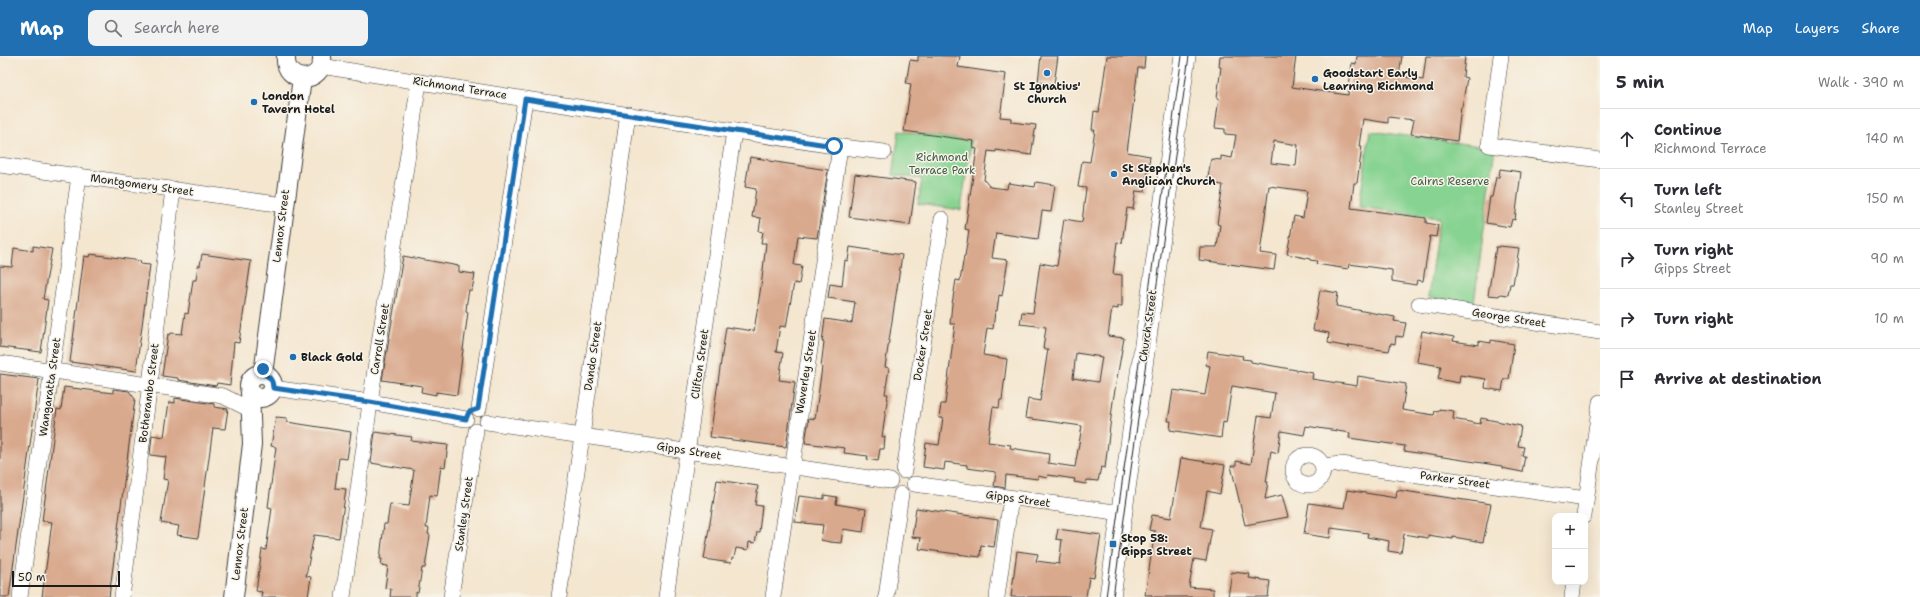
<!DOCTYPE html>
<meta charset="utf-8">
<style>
:root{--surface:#fff;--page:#f2f2f3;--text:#2b2b33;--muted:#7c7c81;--line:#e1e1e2;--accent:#1f6fb2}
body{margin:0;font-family:"Shantell Sans",sans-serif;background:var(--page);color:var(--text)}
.controls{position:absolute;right:12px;bottom:12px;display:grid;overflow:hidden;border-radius:8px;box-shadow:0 4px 16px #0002}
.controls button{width:36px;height:36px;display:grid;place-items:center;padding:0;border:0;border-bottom:1px solid var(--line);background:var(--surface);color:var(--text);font:20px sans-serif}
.scale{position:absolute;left:12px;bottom:10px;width:108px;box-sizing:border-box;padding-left:4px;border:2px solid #1c1c1c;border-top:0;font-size:11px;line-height:14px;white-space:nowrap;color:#1c1c1c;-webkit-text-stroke:3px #f7f3e8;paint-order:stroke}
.stop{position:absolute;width:12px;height:12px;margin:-9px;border:3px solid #1f6fb2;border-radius:50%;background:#fff}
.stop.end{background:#1f6fb2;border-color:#fff;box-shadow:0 1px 4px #0008}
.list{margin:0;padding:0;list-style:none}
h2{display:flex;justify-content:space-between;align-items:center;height:52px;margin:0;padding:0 16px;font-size:17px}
h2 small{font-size:13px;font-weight:400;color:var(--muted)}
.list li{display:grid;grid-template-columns:26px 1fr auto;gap:12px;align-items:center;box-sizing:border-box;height:60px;padding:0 16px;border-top:1px solid var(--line)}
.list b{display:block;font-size:15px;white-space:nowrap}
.list p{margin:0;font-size:13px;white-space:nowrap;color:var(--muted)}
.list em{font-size:13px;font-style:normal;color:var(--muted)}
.icon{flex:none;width:22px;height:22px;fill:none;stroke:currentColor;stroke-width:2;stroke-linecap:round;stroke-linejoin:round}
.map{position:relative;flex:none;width:1600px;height:541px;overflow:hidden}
header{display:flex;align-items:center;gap:24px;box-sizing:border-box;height:56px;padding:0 20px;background:var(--accent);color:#fff}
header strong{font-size:19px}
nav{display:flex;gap:22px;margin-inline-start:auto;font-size:14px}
.search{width:280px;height:36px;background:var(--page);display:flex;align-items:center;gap:10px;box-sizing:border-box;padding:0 14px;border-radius:8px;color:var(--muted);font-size:15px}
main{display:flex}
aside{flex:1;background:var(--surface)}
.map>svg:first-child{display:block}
.green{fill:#87d391;stroke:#527856}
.building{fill:#d9a98d;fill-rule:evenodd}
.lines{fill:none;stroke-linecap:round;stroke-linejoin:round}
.minor-casing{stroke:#3c3a37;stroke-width:16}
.tertiary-casing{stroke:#3c3a37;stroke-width:20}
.secondary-casing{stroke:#3c3a37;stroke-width:22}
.minor{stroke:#fff;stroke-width:15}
.tertiary{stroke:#fff;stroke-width:18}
.secondary{stroke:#fff;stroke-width:21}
.tram{stroke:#1c1c1c;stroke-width:1}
.route{stroke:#1f6fb2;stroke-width:5}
.poi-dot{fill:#1f6fb2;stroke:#f7f3e8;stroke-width:1.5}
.labels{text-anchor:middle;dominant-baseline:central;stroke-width:3;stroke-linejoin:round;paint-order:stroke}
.poi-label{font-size:11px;font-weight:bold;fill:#1c1c1c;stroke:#f7f3e8;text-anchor:start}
.street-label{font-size:11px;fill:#1c1c1c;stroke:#f7f3e8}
.park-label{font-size:11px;fill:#415c45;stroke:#f7f3e8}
</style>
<header>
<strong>Map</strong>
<div class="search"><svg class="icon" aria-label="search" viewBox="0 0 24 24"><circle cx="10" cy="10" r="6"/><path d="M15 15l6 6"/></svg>Search here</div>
<nav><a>Map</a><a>Layers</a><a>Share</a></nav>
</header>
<main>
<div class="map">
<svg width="1600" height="541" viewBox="0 0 1600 541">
<rect width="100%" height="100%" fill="#f7f3e8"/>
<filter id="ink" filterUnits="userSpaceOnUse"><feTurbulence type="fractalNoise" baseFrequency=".025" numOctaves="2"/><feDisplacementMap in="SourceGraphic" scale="8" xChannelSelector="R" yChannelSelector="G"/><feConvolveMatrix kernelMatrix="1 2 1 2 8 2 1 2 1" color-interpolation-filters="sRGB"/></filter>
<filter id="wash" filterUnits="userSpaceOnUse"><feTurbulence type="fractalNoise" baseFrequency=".012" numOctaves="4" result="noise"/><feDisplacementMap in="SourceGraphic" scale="16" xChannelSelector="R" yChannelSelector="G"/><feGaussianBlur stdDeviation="0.9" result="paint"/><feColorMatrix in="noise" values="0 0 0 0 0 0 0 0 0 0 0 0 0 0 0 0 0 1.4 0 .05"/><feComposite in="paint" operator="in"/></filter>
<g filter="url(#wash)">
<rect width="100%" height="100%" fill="#f4e6cf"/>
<g class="green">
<polygon points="899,75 971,85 961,154 918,148 922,123 893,119"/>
<polygon points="1370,75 1495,92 1474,247 1428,241 1439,162 1359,151"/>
</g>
<g id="blocks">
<g class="building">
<path d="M918,0H960L958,11L1006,18L1000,61L1011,62V66L1036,69L1031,99L996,94V96L988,95L984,124L990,131L1007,133L1008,127L1035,131L1036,126L1055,129L1051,156L1042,155L1038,183L996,177L992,202L1008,204L1002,240L999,239L997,255H995L993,273L987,272L983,299L1007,303L1002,344H1000L999,352L993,351L988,386L1011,389L1010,392L1049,398L1048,407L1075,411L1082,370L1025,362L1028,343L1040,345L1048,293H1043L1046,271L1020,268L1022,256L1033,257L1040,207L1057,210L1064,163L1082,166L1086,132L1078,131L1082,105L1090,106L1095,74H1092L1094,55L1099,56L1107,0H1145L1144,12H1138L1127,96L1150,100L1145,136L1136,135L1133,153L1127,152L1122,187L1117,186L1113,218L1122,219V250H1118V253L1112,252L1108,280L1124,282L1113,345L1105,412L1101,411L1098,425L1087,424L1086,428L1074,426L1075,423L1048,419L1047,422L1038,420V423L1006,419L1005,432L994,430L996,416L967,412V409L945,406L944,414L923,411L926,387L939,389L943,362H939L941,348H945L955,268H950L952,248L956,224L960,225L964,200H965L969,174L965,173L977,93L973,92L974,85L904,75L911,28L906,27L910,4L918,5ZM1076,297L1102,301L1098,326L1073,322Z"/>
<polygon points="1041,0 1058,0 1054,28 1038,26"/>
<path d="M1220,0H1296L1292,31L1348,39L1352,7L1356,8L1357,0H1402L1399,20L1423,24L1426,0H1465L1463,21L1467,22L1462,51H1461L1457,85L1411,78L1414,64L1388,61V67L1363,63L1359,90H1362L1357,127H1354L1351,152L1426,162V167L1438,169L1436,181L1430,180L1423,225L1417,224L1416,229L1392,225V214L1349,208L1348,213L1316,208L1317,205L1310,204V203L1287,198L1294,160L1303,162L1307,135L1269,130L1260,197L1276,199L1274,214L1199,204L1200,191H1217L1220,169L1217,168L1223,129L1207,127L1211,103L1221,104V100L1232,102L1236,79L1225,78V73L1215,72L1219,42H1217L1221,11H1219ZM1274,85L1298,89L1296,110L1271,107Z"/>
<polygon points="750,101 769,104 769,105 828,114 817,182 798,180 794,209 802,210 799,228 794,227 786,271 780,270 776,296 783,297 779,324 795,326 786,391 710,381 726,271 754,275 762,223 766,187 761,187 763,176 759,175 761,162 752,161 756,133 745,131"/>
<polygon points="1500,113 1521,116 1515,164 1512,163 1510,171 1486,167 1490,141 1492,141 1496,121 1499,121"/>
<polygon points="855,118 916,126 910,169 849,161"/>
<polygon points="33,190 52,193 43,243 48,244 41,296 0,291 0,210 12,211 14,192 33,195"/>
<polygon points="1499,190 1519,192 1513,228 1510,228 1508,239 1500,238 1499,240 1488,239 1496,191 1499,191"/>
<polygon points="850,191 902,199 885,311 889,312 885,338 888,338 882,381 885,381 884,393 880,393 878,405 867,403 868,400 844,397 845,392 805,387 809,362 815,363 822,311 821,311 824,286 822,286 825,263 852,267 855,246 828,242 830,228 842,230 845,204 848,205"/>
<polygon points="90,198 141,205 140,208 150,209 136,315 70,306 84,200 89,201"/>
<polygon points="202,198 251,205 239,287 234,286 230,329 217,327 216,330 178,324 178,322 162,320 168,278 170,279 171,277 182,278 185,257 188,258 193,224 196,224 198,209 200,210"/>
<polygon points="403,200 459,210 459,216 475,218 472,234 469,234 467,245 466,255 468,256 457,339 436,336 436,339 421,336 422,330 382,324"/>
<polygon points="1320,234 1338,237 1336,250 1395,261 1394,265 1406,267 1403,281 1396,280 1395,288 1391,287 1389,295 1349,289 1349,291 1328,287 1329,277 1313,274"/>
<polygon points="1422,275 1454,281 1453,285 1479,289 1479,285 1491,287 1491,284 1514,288 1509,323 1504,323 1502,335 1485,332 1486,323 1460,319 1459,327 1438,323 1441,310 1417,306"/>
<polygon points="1208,295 1243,300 1242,303 1251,304 1251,306 1313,317 1312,323 1357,330 1358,320 1406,328 1402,354 1434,359 1435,355 1439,356 1439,353 1454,355 1453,363 1480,368 1481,362 1521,370 1518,390 1524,391 1522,400 1525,400 1522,416 1502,412 1502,410 1404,395 1405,390 1349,382 1350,377 1306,370 1304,379 1281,375 1278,397 1271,395 1266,426 1268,426 1265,443 1282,439 1288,461 1245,469 1231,410 1236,410 1236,405 1251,408 1258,360 1271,362 1275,337 1232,330 1226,367 1223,366 1221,382 1170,374 1171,365 1168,365 1173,334 1205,339 1210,310 1206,309"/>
<polygon points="0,318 39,323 9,541 0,541"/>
<polygon points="64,331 113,337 113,333 129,335 135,343 109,541 42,541 52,466 42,465 57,353 61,354"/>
<polygon points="175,342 214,348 214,351 228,353 225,373 213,372 198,482 177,479 179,470 161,467 168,424 163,423 166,401 150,399 152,379 164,381 169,346 175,347"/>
<polygon points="276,361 287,362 287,366 351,376 347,403 339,402 335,432 346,433 339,482 314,479 306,520 311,521 308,541 261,541 262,536 256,535 262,493 266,494 272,452 268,451 276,391 271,390"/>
<polygon points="375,376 412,381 411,385 448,389 445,411 441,410 437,440 430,439 426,472 429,472 428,478 430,479 425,512 422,512 418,537 416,536 416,541 390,541 391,533 385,532 388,510 381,509 382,503 380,503 384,468 387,468 390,448 409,450 414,414 371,407"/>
<polygon points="1181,402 1225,409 1220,438 1207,435 1201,471 1212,473 1210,484 1206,505 1194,503 1189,531 1213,533 1213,541 1152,541 1152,539 1145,539 1155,475 1149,474 1152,459 1171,462"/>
<polygon points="717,424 758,430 755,449 762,450 759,476 757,476 755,487 749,486 748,494 736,492 734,502 732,502 731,507 704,503"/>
<polygon points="1347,434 1396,442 1397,434 1491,448 1483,486 1453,481 1453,483 1428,479 1428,482 1404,478 1401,497 1388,495 1389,485 1367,481 1368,477 1331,472 1330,482 1304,478 1309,447 1344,452"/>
<polygon points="824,439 837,441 836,448 866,453 863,476 843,473 841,487 830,486 821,484 823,469 795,466 799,440 824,443"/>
<polygon points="916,452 998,464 994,491 981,489 980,501 919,493 921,482 912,481"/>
<polygon points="1058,473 1101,479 1094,522 1089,521 1086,541 1011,541 1017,495 1038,498 1036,505 1059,508 1062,484 1056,483"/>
<polygon points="1232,516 1250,518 1249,522 1270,525 1268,541 1228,541"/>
</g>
</g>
</g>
<g filter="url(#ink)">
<use href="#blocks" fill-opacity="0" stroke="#3c3a37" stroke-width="1"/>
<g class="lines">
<g class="minor-casing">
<g id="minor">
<polyline points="1501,0 1489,89 1600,104"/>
<polyline points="321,10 525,43 834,90 884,96"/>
<polyline points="0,109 284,149"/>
<polyline points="1419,248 1600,276"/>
<polyline points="0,307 223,340 249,353"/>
<polyline points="273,332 370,346 466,363"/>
<polyline points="479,353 525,43"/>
<polyline points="487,366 890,425"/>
<circle cx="1308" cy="414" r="15"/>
<polyline points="1323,410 1341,408 1586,443"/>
<polyline points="904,415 942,163"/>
<polyline points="914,428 1122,457"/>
<polyline points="1584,460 1600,346"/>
<polyline points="20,541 79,120"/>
<polyline points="122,541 151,320 173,133"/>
<polyline points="343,541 372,333 419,26"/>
<polyline points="451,541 476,375"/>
<polyline points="559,541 628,58"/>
<polyline points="666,541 734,75"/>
<polyline points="773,541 840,91"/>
<polyline points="886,541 901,438"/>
<polyline points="997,541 1011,442"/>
<polyline points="1572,541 1574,526"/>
</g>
</g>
<g class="tertiary-casing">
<g id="tertiary">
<path d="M286,0C283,29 325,29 322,0"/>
<polyline points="263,318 302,22"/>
<circle cx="261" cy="330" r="12"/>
<polyline points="234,541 252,388 250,334"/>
</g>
</g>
<g class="secondary-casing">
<polyline id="secondary" points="1110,541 1185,0"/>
</g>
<use href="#minor" class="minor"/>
<use href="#tertiary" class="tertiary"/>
<use href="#secondary" class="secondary"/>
<g class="tram">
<polyline points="1106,541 1182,0"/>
<polyline points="1113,541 1189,0"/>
</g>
</g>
</g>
<g class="lines" filter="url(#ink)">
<path class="route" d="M263,313L262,318C270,320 273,324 273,332L370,346L466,363L469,356L478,353L525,43L834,90"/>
</g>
<g class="poi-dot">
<circle cx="1047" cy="17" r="4"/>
<circle cx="1315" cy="23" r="4"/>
<circle cx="254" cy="46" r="4"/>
<circle cx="1114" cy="118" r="4"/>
<circle cx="293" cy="301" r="4"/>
<rect x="1109" y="484" width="8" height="8" rx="2"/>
</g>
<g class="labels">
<g class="poi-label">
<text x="1323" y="17">Goodstart Early<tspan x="1323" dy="13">Learning Richmond</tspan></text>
<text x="1047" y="30" text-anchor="middle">St Ignatius'<tspan x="1047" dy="13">Church</tspan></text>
<text x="262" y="40">London<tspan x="262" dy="13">Tavern Hotel</tspan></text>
<text x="1122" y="112">St Stephen's<tspan x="1122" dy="13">Anglican Church</tspan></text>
<text x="301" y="301">Black Gold</text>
<text x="1121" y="482">Stop 58:<tspan x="1121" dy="13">Gipps Street</tspan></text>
</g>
<g class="street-label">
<text transform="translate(460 32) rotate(9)">Richmond Terrace</text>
<text transform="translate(142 129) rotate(8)">Montgomery Street</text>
<text transform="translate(281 170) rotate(-83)">Lennox Street</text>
<text transform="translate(1509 262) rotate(9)">George Street</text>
<text transform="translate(1148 270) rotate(-82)">Church Street</text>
<text transform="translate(380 283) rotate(-81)">Carroll Street</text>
<text transform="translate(923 289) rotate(-81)">Docker Street</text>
<text transform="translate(593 300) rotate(-82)">Dando Street</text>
<text transform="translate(700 308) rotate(-82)">Clifton Street</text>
<text transform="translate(806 316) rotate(-81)">Waverley Street</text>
<text transform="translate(50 331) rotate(-82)">Wangaratta Street</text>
<text transform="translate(149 337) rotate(-83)">Botherambo Street</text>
<text transform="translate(689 395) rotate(9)">Gipps Street</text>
<text transform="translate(1455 424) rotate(8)">Parker Street</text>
<text transform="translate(1018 443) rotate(8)">Gipps Street</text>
<text transform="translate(464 458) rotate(-82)">Stanley Street</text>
<text transform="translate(240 488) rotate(-83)">Lennox Street</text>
</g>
<g class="park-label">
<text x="942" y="101">Richmond<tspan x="942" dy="13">Terrace Park</tspan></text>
<text x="1450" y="125">Cairns Reserve</text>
</g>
</g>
</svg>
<div class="controls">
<button>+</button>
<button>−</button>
</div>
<div class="scale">50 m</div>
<div class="stop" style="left:834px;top:90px"></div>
<div class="stop end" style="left:263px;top:313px"></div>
</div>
<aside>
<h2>5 min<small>Walk · 390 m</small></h2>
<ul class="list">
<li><svg class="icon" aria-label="ahead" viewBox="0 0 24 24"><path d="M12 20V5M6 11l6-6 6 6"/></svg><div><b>Continue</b><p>Richmond Terrace</p></div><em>140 m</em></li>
<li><svg class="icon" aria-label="left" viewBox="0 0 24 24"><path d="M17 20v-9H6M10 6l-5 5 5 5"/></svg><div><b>Turn left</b><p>Stanley Street</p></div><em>150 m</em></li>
<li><svg class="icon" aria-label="right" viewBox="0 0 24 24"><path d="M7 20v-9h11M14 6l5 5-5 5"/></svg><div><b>Turn right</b><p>Gipps Street</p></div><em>90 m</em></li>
<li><svg class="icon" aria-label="right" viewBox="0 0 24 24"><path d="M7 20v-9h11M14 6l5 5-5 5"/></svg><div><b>Turn right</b></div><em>10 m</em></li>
<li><svg class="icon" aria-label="arrive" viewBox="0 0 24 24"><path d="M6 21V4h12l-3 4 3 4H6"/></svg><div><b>Arrive at destination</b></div></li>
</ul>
</aside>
</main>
